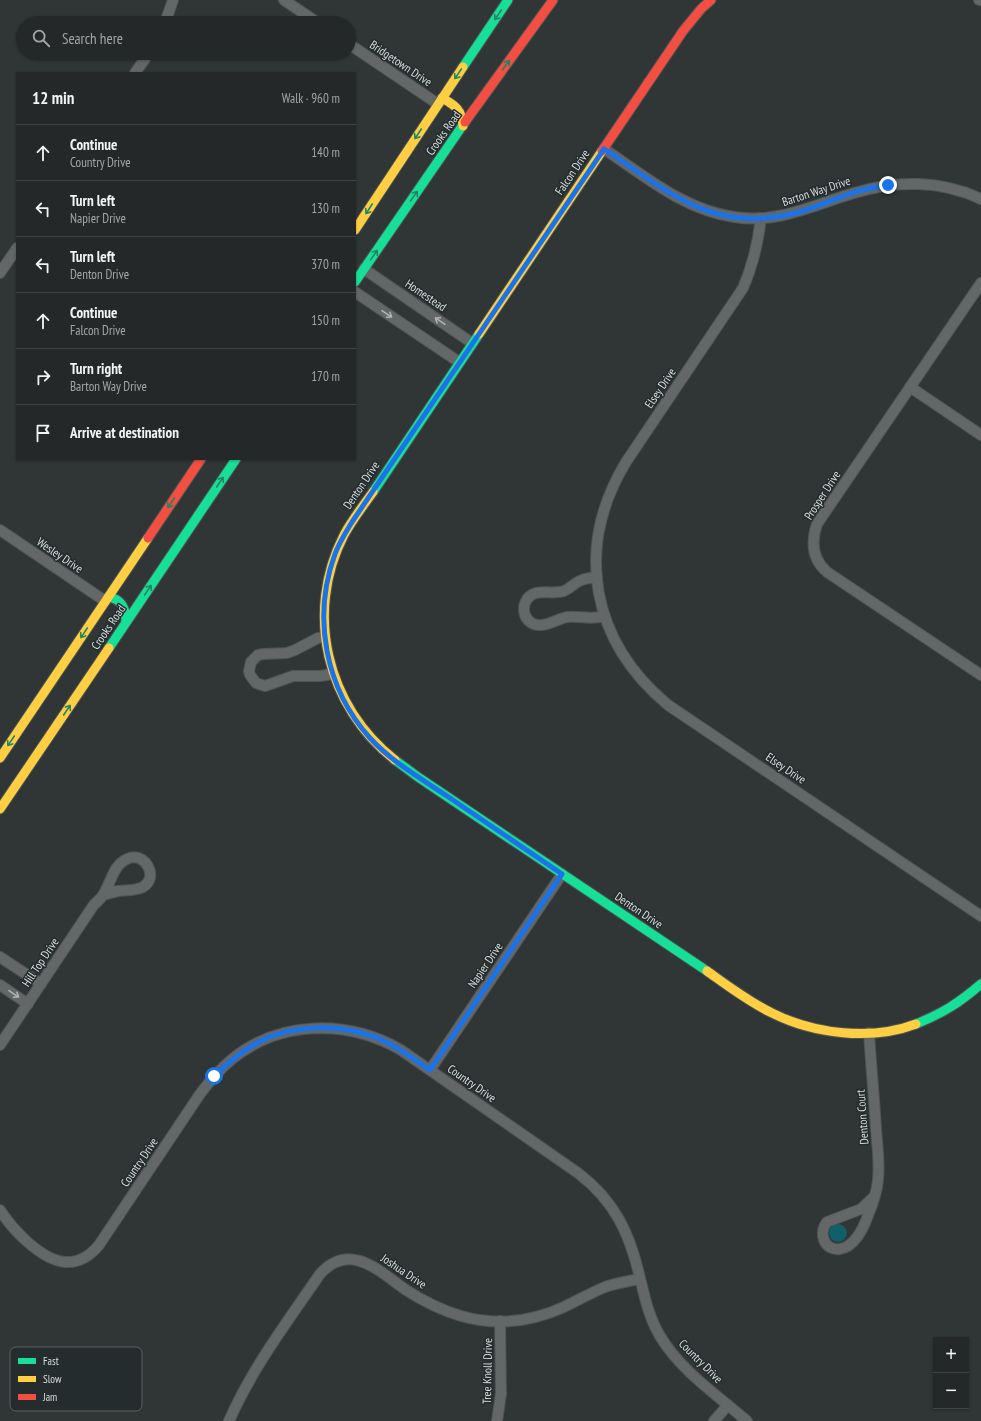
<!DOCTYPE html>
<meta charset="utf-8">
<style>
:root{--surface:#242828;--page:#303434;--text:#f1f3f6;--muted:#a3a6a8;--line:#414445}
body{margin:0;font-family:"PT Sans Narrow",sans-serif;background:var(--page);color:var(--text)}
.controls{position:absolute;right:12px;bottom:12px;display:grid;overflow:hidden;border-radius:0px;box-shadow:0 1px 3px #0004}
.controls button{width:36px;height:36px;display:grid;place-items:center;padding:0;border:0;border-bottom:1px solid var(--line);background:var(--surface);color:var(--text);font:20px sans-serif}
.stop{position:absolute;width:12px;height:12px;margin:-9px;border:3px solid #1a73e8;border-radius:50%;background:#fff}
.stop.end{background:#1a73e8;border-color:#fff;box-shadow:0 1px 4px #0008}
.list{margin:0;padding:0;list-style:none}
h2{display:flex;justify-content:space-between;align-items:center;height:52px;margin:0;padding:0 16px;font-size:17px}
h2 small{font-size:13px;font-weight:400;color:var(--muted)}
.list li{display:grid;grid-template-columns:26px 1fr auto;gap:12px;align-items:center;box-sizing:border-box;height:56px;padding:0 16px;border-top:1px solid var(--line)}
.list b{display:block;font-size:15px;white-space:nowrap}
.list p{margin:0;font-size:13px;white-space:nowrap;color:var(--muted)}
.list em{font-size:13px;font-style:normal;color:var(--muted)}
.icon{flex:none;width:22px;height:22px;fill:none;stroke:currentColor;stroke-width:2;stroke-linecap:round;stroke-linejoin:round}
.map{position:relative;flex:none;width:981px;height:1421px;overflow:hidden}
.search{position:absolute;background:var(--surface);box-shadow:0 1px 3px #0004;left:16px;top:16px;width:340px;height:44px;display:flex;align-items:center;gap:10px;box-sizing:border-box;padding:0 14px;border-radius:22px;color:var(--muted);font-size:15px}
.panel{position:absolute;background:var(--surface);box-shadow:0 1px 3px #0004;left:16px;top:72px;width:340px;height:388px;border-radius:0px}
.map>svg:first-child{display:block}
.green{fill:#105f69}
.lines{fill:none;stroke-linecap:round;stroke-linejoin:round}
.street-casing{stroke:#4f5353;stroke-width:12}
.fast-casing{stroke:#4f5353;stroke-width:11}
.slow-casing{stroke:#4f5353;stroke-width:11}
.jam-casing{stroke:#4f5353;stroke-width:11}
.street{stroke:#646768;stroke-width:10}
.fast{stroke:#16e098;stroke-width:9}
.slow{stroke:#ffcf43;stroke-width:9}
.jam{stroke:#f24e42;stroke-width:9}
.oneway{stroke:#1d8662}
.oneway2{stroke:#b0b4b5}
.route{stroke:#1a73e8;stroke-width:5}
.labels{text-anchor:middle;dominant-baseline:central;stroke-width:3;stroke-linejoin:round;paint-order:stroke}
.street-label{font-size:12px;fill:#d9dede;stroke:#242c2d}
.key{fill:#242c2d;stroke:#5a6162;stroke-width:1}
.key-label{font-size:11px;fill:#d9dede}
</style>
<div class="map">
<svg width="981" height="1421" viewBox="0 0 981 1421">
<rect width="100%" height="100%" fill="#303535"/>
<circle class="green" cx="838" cy="1233" r="9"/>
<g class="lines">
<g class="street-casing">
<g id="street">
<polyline points="284,0 318,23"/>
<polyline points="979,0 981,0"/>
<polyline points="165,23 173,0"/>
<polyline points="349,44 438,104"/>
<polyline points="135,73 149,53"/>
<path d="M604,149C645,176 684,210 734,217C778,224 813,205 854,193C896,180 941,180 981,199"/>
<path d="M761,218C758,243 753,265 743,288L626,462C574,548 591,641 668,705L981,916"/>
<polyline points="364,269 472,343"/>
<polyline points="0,273 17,248"/>
<path d="M981,283L817,524C811,542 812,559 827,572L981,675"/>
<polyline points="355,292 459,362"/>
<polyline points="910,387 981,435"/>
<polyline points="0,530 105,601"/>
<path d="M597,577C592,578 586,578 582,580C575,582 571,588 564,591C554,594 545,591 536,593C526,596 522,606 525,615C527,621 533,625 539,625C549,626 558,618 568,617C581,616 592,620 605,616"/>
<polyline points="325,637 318,638 295,650 287,653 263,654 258,655 251,662 249,671 250,675 256,683 265,686 293,676 320,676 333,674"/>
<polyline points="0,957 41,984"/>
<polyline points="0,985 28,1004"/>
<path d="M869,1033C871,1065 874,1096 876,1128C877,1145 880,1162 878,1180C877,1192 872,1206 867,1218C863,1229 854,1247 840,1249C824,1251 818,1233 827,1222L861,1209L874,1197"/>
<path d="M0,1045L93,906C96,902 101,899 103,895C111,883 113,865 127,859C144,850 160,877 143,887C136,891 125,890 118,891C113,892 108,894 103,895"/>
<polyline points="430,1070 562,874"/>
<path d="M0,1210C12,1229 41,1260 65,1262C79,1263 90,1256 99,1245L200,1094C209,1082 219,1070 231,1060C279,1020 348,1019 401,1050L578,1173C615,1201 630,1234 640,1278C645,1298 649,1318 660,1336C680,1370 717,1395 747,1421"/>
<path d="M229,1421C252,1368 288,1321 320,1274C350,1241 379,1271 406,1290C423,1301 441,1310 461,1316C496,1326 531,1322 564,1307C578,1300 591,1293 605,1287C616,1283 628,1281 640,1279"/>
<polyline points="497,1421 501,1394 500,1321"/>
<polyline points="714,1421 728,1405"/>
</g>
</g>
<g class="fast-casing">
<g id="fast">
<polyline points="463,67 508,0"/>
<polyline points="355,282 465,122"/>
<polyline points="373,492 479,334"/>
<path d="M108,597C122,599 126,608 126,622"/>
<polyline points="109,648 236,459"/>
<polyline points="395,760 418,777 707,971"/>
<path d="M916,1024C943,1013 959,1003 981,984"/>
</g>
</g>
<g class="slow-casing">
<g id="slow">
<path d="M442,98C455,105 462,110 463,126"/>
<polyline points="355,230 463,67"/>
<polyline points="479,334 602,151"/>
<path d="M373,492C363,506 352,520 344,535C304,613 327,707 395,760"/>
<polyline points="0,758 148,538"/>
<polyline points="0,809 109,648"/>
<path d="M707,971C728,986 749,1002 772,1013C814,1034 871,1041 916,1024"/>
</g>
</g>
<g class="jam-casing">
<g id="jam">
<polyline points="465,122 553,0"/>
<polyline points="602,151 683,31 701,9 711,0"/>
<polyline points="148,538 201,459"/>
</g>
</g>
<use href="#street" class="street"/>
<use href="#fast" class="fast"/>
<use href="#slow" class="slow"/>
<use href="#jam" class="jam"/>
</g>
<defs><path id="oneway-shaft" d="M-6 0H5M1.5-3L5.5 0L1.5 3" fill="none" stroke-width="1.6" stroke-linecap="round" stroke-linejoin="round"/></defs>
<g class="oneway">
<use href="#oneway-shaft" transform="translate(498 15) rotate(124)"/>
<use href="#oneway-shaft" transform="translate(506 65) rotate(-54)"/>
<use href="#oneway-shaft" transform="translate(458 74) rotate(124)"/>
<use href="#oneway-shaft" transform="translate(418 134) rotate(123)"/>
<use href="#oneway-shaft" transform="translate(414 196) rotate(-55)"/>
<use href="#oneway-shaft" transform="translate(369 209) rotate(123)"/>
<use href="#oneway-shaft" transform="translate(374 255) rotate(-55)"/>
<use href="#oneway-shaft" transform="translate(220 482) rotate(-56)"/>
<use href="#oneway-shaft" transform="translate(171 503) rotate(124)"/>
<use href="#oneway-shaft" transform="translate(148 590) rotate(-56)"/>
<use href="#oneway-shaft" transform="translate(84 633) rotate(124)"/>
<use href="#oneway-shaft" transform="translate(67 710) rotate(-56)"/>
<use href="#oneway-shaft" transform="translate(11 741) rotate(124)"/>
</g>
<g class="oneway2">
<use href="#oneway-shaft" transform="translate(387 314) rotate(34)"/>
<use href="#oneway-shaft" transform="translate(440 321) rotate(-146)"/>
<use href="#oneway-shaft" transform="translate(14 994) rotate(34)"/>
</g>
<g class="lines">
<path class="route" d="M214,1076C227,1064 240,1053 255,1044C292,1023 345,1023 384,1041C401,1049 415,1060 430,1070L562,874C524,848 485,822 447,796C420,778 392,762 370,738C325,688 312,617 335,554C339,543 346,532 352,522L604,149C667,190 710,233 792,214C813,209 832,200 852,193C864,189 876,187 888,185"/>
</g>
<g class="labels">
<g class="street-label">
<text transform="translate(401 63) rotate(34)">Bridgetown Drive</text>
<text transform="translate(443 133) rotate(-55)">Crooks Road</text>
<text transform="translate(572 172) rotate(-56)">Falcon Drive</text>
<text transform="translate(816 191) rotate(-18)">Barton Way Drive</text>
<text transform="translate(426 295) rotate(34)">Homestead</text>
<text transform="translate(660 388) rotate(-56)">Elsey Drive</text>
<text transform="translate(361 485) rotate(-56)">Denton Drive</text>
<text transform="translate(822 495) rotate(-57)">Prosper Drive</text>
<text transform="translate(60 555) rotate(34)">Wesley Drive</text>
<text transform="translate(108 627) rotate(-56)">Crooks Road</text>
<text transform="translate(786 768) rotate(34)">Elsey Drive</text>
<text transform="translate(639 910) rotate(34)">Denton Drive</text>
<text transform="translate(40 962) rotate(-56)">Hill Top Drive</text>
<text transform="translate(485 965) rotate(-56)">Napier Drive</text>
<text transform="translate(472 1083) rotate(35)">Country Drive</text>
<text transform="translate(862 1117) rotate(-94)">Denton Court</text>
<text transform="translate(139 1162) rotate(-56)">Country Drive</text>
<text transform="translate(404 1271) rotate(34)">Joshua Drive</text>
<text transform="translate(701 1361) rotate(45)">Country Drive</text>
<text transform="translate(487 1371) rotate(-89)">Tree Knoll Drive</text>
</g>
</g>
<rect x="10" y="1347" width="132" height="64" rx="6" class="key"/>
<rect x="18" y="1358" width="18" height="6" fill="#16e098"/>
<rect x="18" y="1376" width="18" height="6" fill="#ffcf43"/>
<rect x="18" y="1394" width="18" height="6" fill="#f24e42"/>
<g class="key-label">
<text x="43" y="1365">Fast</text>
<text x="43" y="1383">Slow</text>
<text x="43" y="1401">Jam</text>
</g>
</svg>
<div class="controls">
<button>+</button>
<button>−</button>
</div>
<div class="stop" style="left:214px;top:1076px"></div>
<div class="stop end" style="left:888px;top:185px"></div>
<div class="search"><svg class="icon" aria-label="search" viewBox="0 0 24 24"><circle cx="10" cy="10" r="6"/><path d="M15 15l6 6"/></svg>Search here</div>
<section class="panel">
<h2>12 min<small>Walk · 960 m</small></h2>
<ul class="list">
<li><svg class="icon" aria-label="ahead" viewBox="0 0 24 24"><path d="M12 20V5M6 11l6-6 6 6"/></svg><div><b>Continue</b><p>Country Drive</p></div><em>140 m</em></li>
<li><svg class="icon" aria-label="left" viewBox="0 0 24 24"><path d="M17 20v-9H6M10 6l-5 5 5 5"/></svg><div><b>Turn left</b><p>Napier Drive</p></div><em>130 m</em></li>
<li><svg class="icon" aria-label="left" viewBox="0 0 24 24"><path d="M17 20v-9H6M10 6l-5 5 5 5"/></svg><div><b>Turn left</b><p>Denton Drive</p></div><em>370 m</em></li>
<li><svg class="icon" aria-label="ahead" viewBox="0 0 24 24"><path d="M12 20V5M6 11l6-6 6 6"/></svg><div><b>Continue</b><p>Falcon Drive</p></div><em>150 m</em></li>
<li><svg class="icon" aria-label="right" viewBox="0 0 24 24"><path d="M7 20v-9h11M14 6l5 5-5 5"/></svg><div><b>Turn right</b><p>Barton Way Drive</p></div><em>170 m</em></li>
<li><svg class="icon" aria-label="arrive" viewBox="0 0 24 24"><path d="M6 21V4h12l-3 4 3 4H6"/></svg><div><b>Arrive at destination</b></div></li>
</ul>
</section>
</div>
